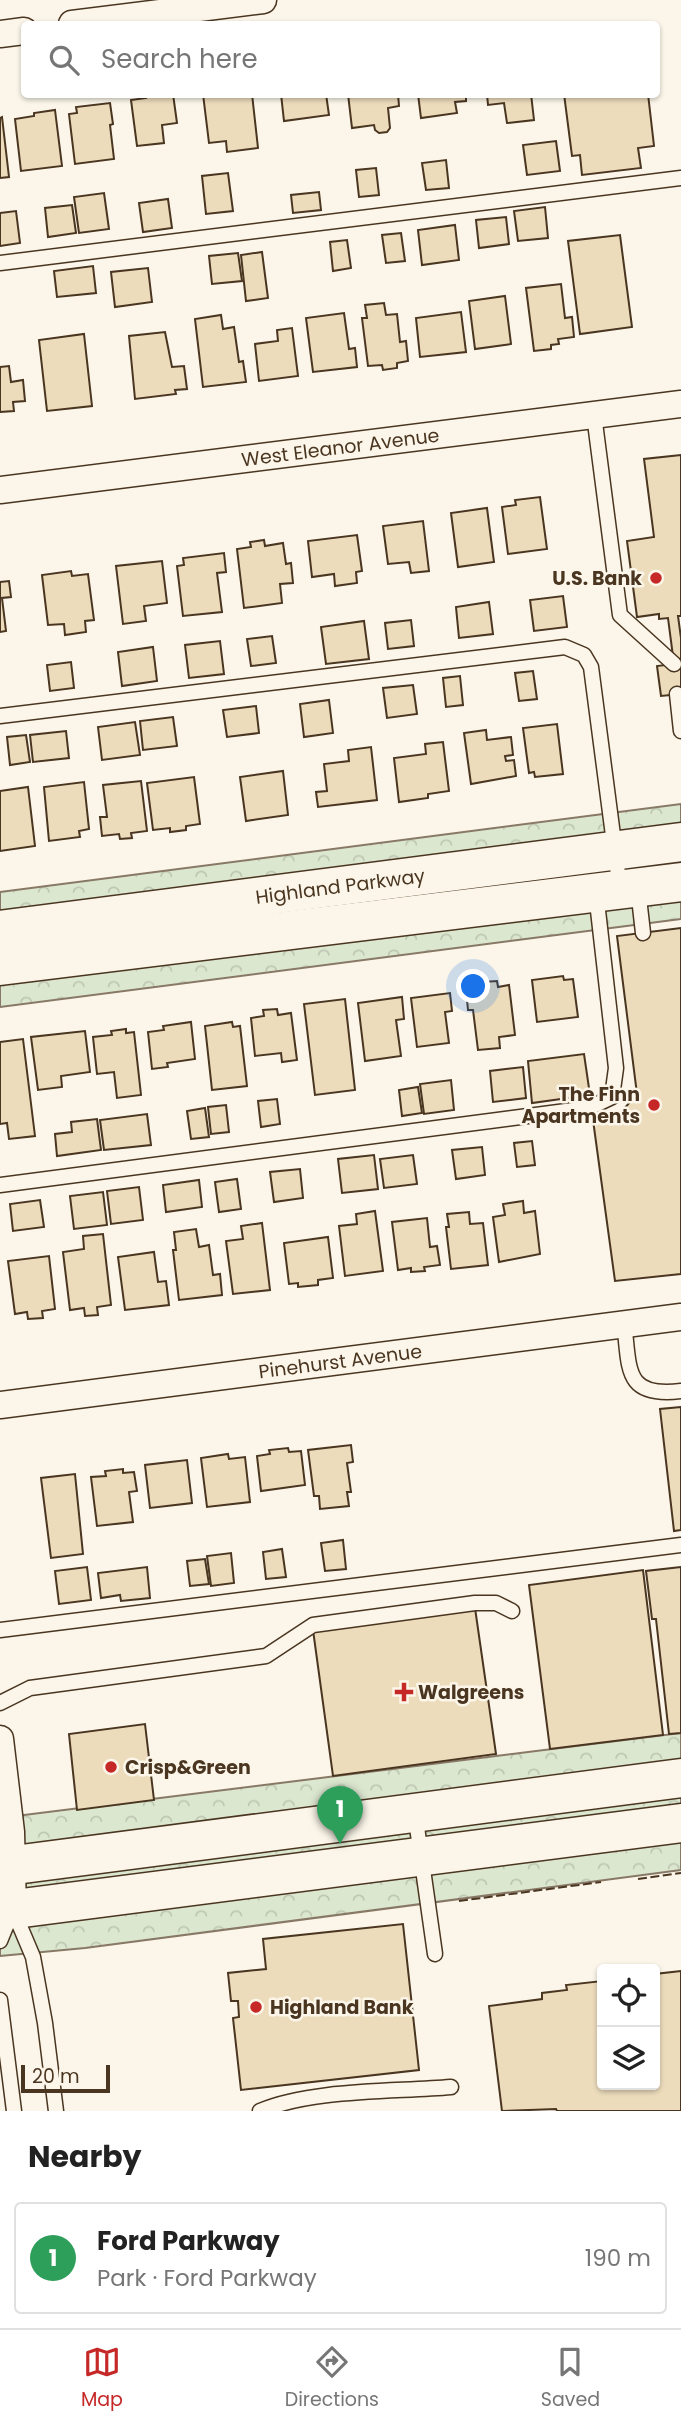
<!DOCTYPE html>
<meta charset="utf-8">
<style>
:root{--surface:#fff;--page:#f6f6f6;--text:#222;--muted:#767676;--line:#e0e0e0;--accent:#c62828}
body{margin:0;font-family:Poppins,sans-serif;background:var(--page);color:var(--text)}
.controls{position:absolute;right:21px;bottom:21px;display:grid;overflow:hidden;border-radius:7px;box-shadow:0 2px 5px #0004}
.controls button{width:63px;height:63px;display:grid;place-items:center;padding:0;border:0;border-bottom:2px solid var(--line);background:var(--surface);color:var(--text);font:35px sans-serif}
.scale{position:absolute;left:21px;bottom:18px;width:89px;box-sizing:border-box;padding-left:7px;border:4px solid #4a3520;border-top:0;font-size:19px;line-height:24px;white-space:nowrap;color:#4a3520;-webkit-text-stroke:5px #fbf6e9;paint-order:stroke}
.you{position:absolute;left:474px;top:987px;width:24px;height:24px;margin:-18px;border:5px solid #fff;border-radius:50%;background:#1a73e8;box-shadow:0 0 0 10px #1a73e833}
.badge{display:grid;place-items:center;width:46px;height:46px;border-radius:50%;background:var(--accent);color:#fff;font-size:23px;font-weight:700}
.pin{position:absolute;translate:-50% -58px;filter:drop-shadow(0 2px 4px #0008)}
.pin::after{content:'';position:absolute;top:37px;width:24px;height:21px;background:inherit;clip-path:polygon(0 0,100% 0,50% 100%)}
.list{margin:0;padding:0;list-style:none}
h2{display:flex;justify-content:space-between;align-items:center;height:91px;margin:0;padding:0 28px;font-size:30px}
h2 small{font-size:23px;font-weight:400;color:var(--muted)}
.list li{display:grid;grid-template-columns:46px 1fr auto;gap:21px;align-items:center;box-sizing:border-box;height:112px;margin:0 14px 14px;padding:0 14px;border:2px solid var(--line);border-radius:7px}
.list b{display:block;font-size:26px;white-space:nowrap}
.list p{margin:0;font-size:23px;white-space:nowrap;color:var(--muted)}
.list em{font-size:23px;font-style:normal;color:var(--muted)}
.icon{flex:none;width:38px;height:38px;fill:none;stroke:currentColor;stroke-width:2;stroke-linecap:round;stroke-linejoin:round}
.map{position:relative;flex:none;width:681px;height:2111px;overflow:hidden}
.search{position:absolute;background:var(--surface);box-shadow:0 2px 5px #0004;left:21px;right:21px;top:21px;height:77px;display:flex;align-items:center;gap:18px;box-sizing:border-box;padding:0 24px;border-radius:7px;color:var(--muted);font-size:26px}
.sheet{height:217px;background:var(--surface)}
nav{display:flex;justify-content:space-around;align-items:center;box-sizing:border-box;height:98px;border-top:2px solid var(--line);background:var(--surface);font-size:19px;color:var(--muted)}
nav a{display:grid;justify-items:center;gap:4px}
nav .on{color:var(--accent)}
.map>svg:first-child{display:block}
.park{fill:url(#park-crowns);stroke:#887966;stroke-width:2}
.building{fill:#ecdcbc;stroke:#4a3520;stroke-width:2}
.lines{fill:none;stroke-linecap:round;stroke-linejoin:round}
.lane-casing{stroke:#4a3520;stroke-width:17}
.street-casing{stroke:#4a3520;stroke-width:29}
.secondary-casing{stroke:#4a3520;stroke-width:41}
.primary-casing{stroke:#4a3520;stroke-width:41}
.lane{stroke:#fbf6e9;stroke-width:14}
.street{stroke:#fbf6e9;stroke-width:26}
.secondary{stroke:#fbf6e9;stroke-width:38}
.primary{stroke:#fbf6e9;stroke-width:38}
.fence{stroke:#4a3520;stroke-width:2;stroke-dasharray:9 3.5;stroke-linecap:butt}
.poi-dot{fill:#c62828;stroke:#fbf6e9;stroke-width:2.5}
.labels{text-anchor:middle;dominant-baseline:central;stroke-width:5;stroke-linejoin:round;paint-order:stroke}
.street-label{font-size:19px;fill:#4a3520;stroke:#fbf6e9}
.poi-label{font-size:19px;font-weight:bold;fill:#4a3520;stroke:#fbf6e9;text-anchor:start}
</style>
<div class="map">
<svg width="681" height="2111" viewBox="0 0 681 2111">
<defs>
<pattern id="park-crowns" width="20" height="18" patternUnits="userSpaceOnUse" patternTransform="scale(1.75)"><rect width="20" height="18" fill="#dce7d0"/><path d="M2 6a3 3 0 1 1 6 0M12 15a3 3 0 1 1 6 0" fill="none" stroke="#bec7b2"/></pattern>
</defs>
<rect width="100%" height="100%" fill="#fbf6e9"/>
<g class="park">
<polygon points="681,804 681,919 0,1007 0,892"/>
<polygon points="681,1733 681,1870 85,1948 0,1956 0,1818"/>
</g>
<g class="building">
<polygon points="145,94 173,94 177,123 162,125 164,143 137,146 131,100 146,98"/>
<polygon points="203,94 252,94 258,148 227,152 226,141 209,143"/>
<polygon points="281,94 326,94 329,115 284,121"/>
<polygon points="348,94 398,94 399,106 388,108 390,128 387,132 379,133 375,130 374,125 352,128"/>
<polygon points="418,94 466,94 466,101 455,102 457,113 421,118"/>
<polygon points="487,94 531,94 534,120 507,123 504,103 488,105"/>
<polygon points="564,94 648,94 654,146 638,148 641,168 582,175 580,155 572,156"/>
<polygon points="110,103 113,124 110,125 114,159 75,164 69,114 77,113 76,107"/>
<polygon points="55,110 62,166 21,171 15,119 34,116 34,113"/>
<polygon points="2,117 9,177 0,178 0,118"/>
<polygon points="556,141 560,171 527,175 523,145"/>
<polygon points="446,160 449,188 426,190 422,163"/>
<polygon points="376,168 379,195 359,197 356,170"/>
<polygon points="228,173 233,211 206,214 202,176"/>
<polygon points="319,192 321,210 293,213 291,195"/>
<polygon points="104,193 109,229 79,233 74,197"/>
<polygon points="168,199 172,228 143,232 139,203"/>
<polygon points="72,205 76,233 48,237 45,208"/>
<polygon points="545,207 548,238 518,241 514,211"/>
<polygon points="16,211 20,243 0,246 0,213"/>
<polygon points="506,217 509,244 479,248 476,220"/>
<polygon points="455,225 459,260 422,265 418,230"/>
<polygon points="401,233 405,261 386,263 382,235"/>
<polygon points="620,235 632,327 580,334 568,241"/>
<polygon points="347,240 351,268 333,271 330,242"/>
<polygon points="262,252 268,298 246,301 241,255"/>
<polygon points="238,253 242,281 212,284 209,256"/>
<polygon points="93,266 96,293 57,297 54,271"/>
<polygon points="148,268 152,302 115,307 111,272"/>
<polygon points="561,284 565,318 572,317 574,337 558,339 559,344 551,345 551,349 534,351 526,288"/>
<polygon points="505,296 511,344 475,349 469,301"/>
<polygon points="384,303 386,315 397,314 400,342 406,341 408,361 397,363 397,368 383,370 382,365 368,366 362,318 367,318 365,305"/>
<polygon points="461,312 466,352 420,357 416,318"/>
<polygon points="344,313 349,349 355,348 357,367 313,372 306,318"/>
<polygon points="221,315 223,329 234,327 239,362 243,361 246,382 203,387 195,319"/>
<polygon points="292,328 298,376 259,381 255,344 278,341 277,330"/>
<polygon points="165,332 172,367 184,366 187,389 175,390 176,394 135,399 129,336"/>
<polygon points="84,334 92,406 47,411 39,340"/>
<polygon points="9,366 11,382 23,380 25,401 13,402 14,411 0,412 0,367"/>
<polygon points="681,455 681,616 678,616 681,638 681,694 661,696 657,666 674,664 668,618 659,619 659,614 637,617 627,541 654,537 644,459"/>
<polygon points="540,497 547,549 508,554 502,507 516,505 515,500"/>
<polygon points="487,508 494,562 458,567 451,513"/>
<polygon points="423,521 429,571 411,573 409,562 388,564 383,526"/>
<polygon points="357,535 362,571 356,572 357,583 335,586 334,574 312,577 308,541"/>
<polygon points="264,540 265,546 283,543 286,564 291,563 293,583 280,584 282,603 244,608 237,549 251,547 250,542"/>
<polygon points="224,553 226,572 217,573 222,612 183,616 177,566 184,565 183,558"/>
<polygon points="162,561 167,603 144,606 146,621 123,624 116,566"/>
<polygon points="71,571 72,576 88,574 94,620 85,621 86,632 65,635 64,624 48,625 42,575"/>
<polygon points="9,581 11,597 2,598 6,631 0,632 0,582"/>
<polygon points="563,596 567,627 534,631 530,600"/>
<polygon points="489,602 493,634 459,638 456,607"/>
<polygon points="411,620 414,646 388,649 385,623"/>
<polygon points="364,621 369,659 326,664 321,627"/>
<polygon points="272,636 276,663 251,666 247,639"/>
<polygon points="220,641 224,674 189,678 185,645"/>
<polygon points="153,647 157,681 122,686 118,652"/>
<polygon points="71,662 74,688 50,691 47,665"/>
<polygon points="533,671 537,699 519,701 515,673"/>
<polygon points="460,676 463,705 446,707 443,678"/>
<polygon points="413,685 417,714 387,718 383,688"/>
<polygon points="329,700 333,733 304,737 300,704"/>
<polygon points="256,706 259,733 227,737 223,710"/>
<polygon points="173,717 177,746 143,750 140,721"/>
<polygon points="135,722 140,755 102,760 98,727"/>
<polygon points="557,724 563,774 535,777 534,772 529,773 523,728"/>
<polygon points="486,730 487,740 511,737 513,755 505,756 506,761 514,760 516,776 471,784 464,733"/>
<polygon points="66,731 69,758 33,762 30,735"/>
<polygon points="26,735 30,762 10,765 7,737"/>
<polygon points="443,742 449,791 428,794 428,798 399,802 394,758 426,754 425,744"/>
<polygon points="371,747 377,800 318,807 316,792 327,791 324,764 349,761 348,750"/>
<polygon points="283,771 288,815 246,821 240,777"/>
<polygon points="194,777 200,824 186,826 186,830 170,832 170,828 153,830 147,783"/>
<polygon points="141,781 147,831 131,833 132,838 120,839 119,834 102,836 100,817 107,817 103,785"/>
<polygon points="84,782 89,829 79,831 80,837 49,841 44,787"/>
<polygon points="28,787 35,846 0,851 0,791"/>
<polygon points="681,928 681,1274 615,1281 593,1120 617,1117 637,1094 617,936"/>
<polygon points="563,976 564,980 573,979 578,1017 537,1022 532,980"/>
<polygon points="497,981 498,987 509,985 515,1035 499,1037 500,1048 478,1050 473,1010 468,1010 466,990 484,988 483,982"/>
<polygon points="450,993 452,1011 445,1012 449,1043 417,1047 411,998"/>
<polygon points="402,997 404,1019 396,1020 401,1056 365,1061 358,1003"/>
<polygon points="345,999 355,1090 315,1095 304,1004"/>
<polygon points="277,1009 278,1015 291,1013 297,1060 282,1062 281,1053 255,1056 251,1018 264,1016 263,1010"/>
<polygon points="191,1022 195,1059 167,1063 168,1067 152,1069 148,1032 164,1030 163,1026"/>
<polygon points="232,1022 233,1027 240,1026 247,1086 212,1090 205,1026"/>
<polygon points="126,1029 126,1033 134,1032 141,1095 117,1098 114,1072 97,1074 93,1037 112,1035 111,1031"/>
<polygon points="85,1031 90,1072 61,1076 62,1087 38,1090 31,1037"/>
<polygon points="23,1039 35,1136 9,1139 7,1123 0,1124 0,1042"/>
<polygon points="584,1054 590,1095 532,1103 528,1061"/>
<polygon points="523,1067 526,1098 493,1102 490,1071"/>
<polygon points="451,1080 454,1110 424,1114 420,1084"/>
<polygon points="418,1087 422,1113 402,1116 399,1090"/>
<polygon points="277,1099 280,1124 261,1127 258,1101"/>
<polygon points="226,1105 229,1132 211,1134 208,1107"/>
<polygon points="205,1108 209,1137 191,1139 187,1111"/>
<polygon points="147,1114 151,1145 104,1150 100,1120"/>
<polygon points="97,1119 101,1150 57,1156 55,1134 72,1132 71,1122"/>
<polygon points="532,1141 535,1165 517,1167 514,1143"/>
<polygon points="482,1147 485,1175 456,1179 452,1150"/>
<polygon points="374,1155 378,1189 342,1193 338,1159"/>
<polygon points="413,1155 417,1184 384,1188 380,1159"/>
<polygon points="300,1169 303,1198 274,1202 270,1172"/>
<polygon points="237,1179 241,1209 219,1212 215,1182"/>
<polygon points="199,1180 202,1207 166,1212 163,1185"/>
<polygon points="139,1187 143,1220 111,1224 107,1191"/>
<polygon points="103,1192 107,1225 74,1229 70,1196"/>
<polygon points="40,1200 44,1227 13,1231 10,1204"/>
<polygon points="523,1201 524,1213 535,1211 540,1254 499,1262 493,1217 505,1215 503,1204"/>
<polygon points="375,1211 383,1271 345,1276 339,1226 357,1224 356,1214"/>
<polygon points="469,1212 470,1224 483,1223 488,1265 451,1269 446,1227 449,1227 447,1214"/>
<polygon points="427,1218 430,1247 437,1246 440,1265 424,1267 425,1271 411,1272 411,1268 398,1270 392,1222"/>
<polygon points="262,1223 270,1290 233,1294 226,1241 243,1239 241,1226"/>
<polygon points="196,1229 199,1247 209,1245 213,1275 220,1274 222,1295 179,1300 173,1250 176,1250 174,1232"/>
<polygon points="103,1234 111,1305 97,1307 98,1315 85,1316 84,1308 70,1310 63,1252 84,1249 83,1236"/>
<polygon points="328,1237 333,1278 318,1280 318,1285 298,1287 298,1283 289,1284 284,1243"/>
<polygon points="154,1252 158,1282 166,1281 169,1305 125,1310 118,1257"/>
<polygon points="49,1256 55,1309 42,1311 43,1318 28,1319 27,1312 15,1314 8,1261"/>
<polygon points="681,1407 681,1530 674,1531 660,1409"/>
<polygon points="351,1445 353,1462 347,1463 351,1492 347,1492 349,1506 320,1509 319,1496 314,1496 308,1450"/>
<polygon points="288,1448 289,1452 301,1451 305,1485 261,1491 257,1456 270,1454 269,1450"/>
<polygon points="228,1454 229,1459 245,1457 250,1502 207,1507 201,1458"/>
<polygon points="187,1460 192,1503 150,1508 145,1465"/>
<polygon points="123,1469 123,1473 134,1472 137,1491 129,1492 133,1522 97,1526 91,1477 106,1476 105,1471"/>
<polygon points="75,1474 83,1554 51,1558 41,1478"/>
<polygon points="343,1540 346,1569 325,1571 321,1543"/>
<polygon points="282,1549 286,1577 266,1579 263,1552"/>
<polygon points="231,1553 234,1583 211,1586 207,1556"/>
<polygon points="205,1559 209,1584 190,1586 187,1561"/>
<polygon points="87,1567 91,1600 59,1604 55,1571"/>
<polygon points="147,1567 150,1598 121,1601 120,1595 101,1598 98,1573"/>
<polygon points="681,1567 681,1733 669,1734 656,1619 652,1619 646,1571"/>
<polygon points="643,1570 663,1735 550,1749 529,1585"/>
<polygon points="475,1608 496,1754 333,1776 313,1630"/>
<polygon points="145,1724 154,1800 77,1810 69,1734"/>
<polygon points="403,1924 419,2070 241,2090 233,2018 239,2017 238,2001 231,2001 228,1973 266,1969 263,1939"/>
<polygon points="681,1971 681,2111 557,2111 556,2109 502,2111 489,2006 542,1999 542,1993 567,1990 566,1985 602,1981 602,2085 655,2085 655,1974"/>
</g>
<g class="lines">
<g class="lane-casing">
<g id="lane">
<polyline points="0,263 681,178"/>
<polyline points="594,415 620,615 674,664"/>
<polyline points="677,694 681,731"/>
<polyline points="0,716 565,647 584,655 591,667 620,889"/>
<polyline points="638,889 643,933"/>
<polyline points="0,1185 589,1108 612,1097 616,1068 596,893"/>
<path d="M624,1323C630,1368 623,1398 681,1391"/>
<polyline points="0,1630 681,1545"/>
<polyline points="0,1703 30,1688 266,1656 313,1625 475,1603 496,1603 512,1611"/>
<polyline points="415,1813 435,1954"/>
<polyline points="14,1912 33,1957 45,2023 56,2111"/>
<polyline points="0,1941 11,1914"/>
<polyline points="0,2000 14,2111"/>
<path d="M260,2111C312,2089 394,2092 451,2087"/>
</g>
</g>
<g class="street-casing">
<g id="street">
<polyline points="72,24 263,0"/>
<polyline points="0,34 24,31"/>
<path id="s1" d="M0,490L681,404"/>
<path id="s2" d="M0,1405L681,1317"/>
<polyline points="0,1739 11,1832 13,1909"/>
</g>
</g>
<g class="secondary-casing">
<g id="secondary">
<path id="s3" d="M0,930L681,842"/>
<polyline points="0,966 681,882"/>
</g>
</g>
<g class="primary-casing">
<g id="primary">
<polyline points="0,1867 681,1778"/>
<polyline points="0,1911 681,1823"/>
</g>
</g>
<use href="#lane" class="lane"/>
<use href="#street" class="street"/>
<use href="#secondary" class="secondary"/>
<use href="#primary" class="primary"/>
<g class="fence">
<polyline points="638,1879 681,1873"/>
<polyline points="459,1901 601,1882"/>
</g>
</g>
<g class="poi-dot">
<circle cx="656" cy="578" r="7"/>
<circle cx="654" cy="1105" r="7"/>
<path d="M400.5 1681.5h7v7h7v7h-7v7h-7v-7h-7v-7h7z"/>
<circle cx="111" cy="1767" r="7"/>
<circle cx="256" cy="2007" r="7"/>
</g>
<g class="labels">
<g class="street-label">
<text stroke="none"><textPath href="#s1" startOffset="343">West Eleanor Avenue</textPath></text>
<text stroke="none"><textPath href="#s3" startOffset="343">Highland Parkway</textPath></text>
<text stroke="none"><textPath href="#s2" startOffset="343">Pinehurst Avenue</textPath></text>
</g>
<g class="poi-label">
<text x="642" y="578" text-anchor="end">U.S. Bank</text>
<text x="640" y="1094" text-anchor="end">The Finn<tspan x="640" dy="22">Apartments</tspan></text>
<text x="418" y="1692">Walgreens</text>
<text x="125" y="1767">Crisp&amp;Green</text>
<text x="270" y="2007">Highland Bank</text>
</g>
</g>
</svg>
<div class="controls">
<button><svg class="icon" aria-label="locate" viewBox="0 0 24 24"><circle cx="12" cy="12" r="6"/><path d="M12 2v4M12 18v4M2 12h4M18 12h4"/></svg></button>
<button><svg class="icon" aria-label="layers" viewBox="0 0 24 24"><path d="M12 4l9 5-9 5-9-5zM3 14l9 5 9-5"/></svg></button>
</div>
<div class="scale">20 m</div>
<div class="you"></div>
<div class="pin badge" style="left:340px;top:1844px;background:#2e9e5b">1</div>
<div class="search"><svg class="icon" aria-label="search" viewBox="0 0 24 24"><circle cx="10" cy="10" r="6"/><path d="M15 15l6 6"/></svg>Search here</div>
</div>
<section class="sheet">
<h2>Nearby<small></small></h2>
<ul class="list">
<li><span class="badge" style="background:#2e9e5b">1</span><div><b>Ford Parkway</b><p>Park · Ford Parkway</p></div><em>190 m</em></li>
</ul>
</section>
<nav>
<a class="on"><svg class="icon" aria-label="map" viewBox="0 0 24 24"><path d="M3 6l6-2 6 2 6-2v14l-6 2-6-2-6 2zM9 4v14M15 6v14"/></svg>Map</a>
<a><svg class="icon" aria-label="directions" viewBox="0 0 24 24"><path d="M12 3l9 9-9 9-9-9zM9 14v-3h6M13 9l2 2-2 2"/></svg>Directions</a>
<a><svg class="icon" aria-label="saved" viewBox="0 0 24 24"><path d="M7 4h10v16l-5-4-5 4z"/></svg>Saved</a>
</nav>
